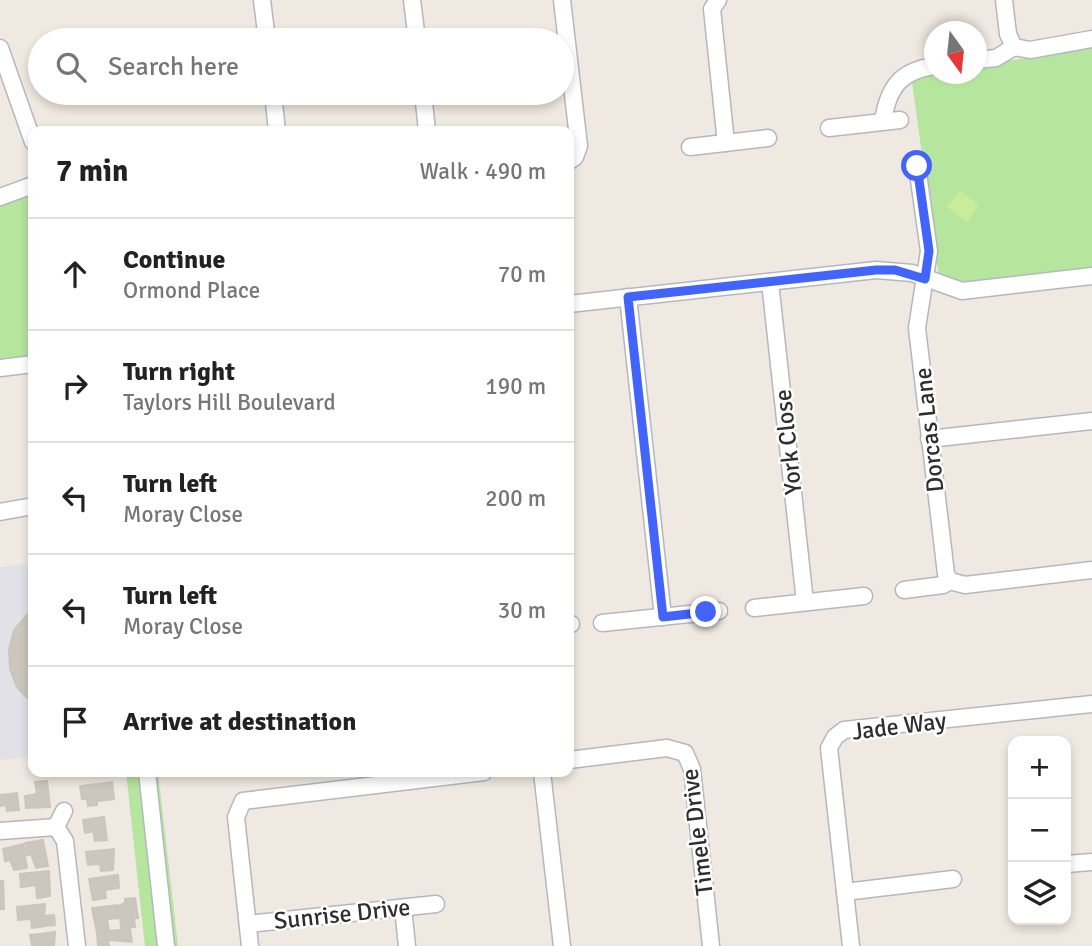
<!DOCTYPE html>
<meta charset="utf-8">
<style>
:root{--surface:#fff;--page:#f6f6f6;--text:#222;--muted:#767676;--line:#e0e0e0}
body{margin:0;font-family:Signika,sans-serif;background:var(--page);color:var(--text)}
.controls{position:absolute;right:21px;bottom:21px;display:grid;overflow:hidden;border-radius:14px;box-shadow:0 4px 10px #0003}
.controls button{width:63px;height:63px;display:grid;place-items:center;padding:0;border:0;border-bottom:2px solid var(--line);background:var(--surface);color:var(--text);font:35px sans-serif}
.compass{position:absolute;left:924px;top:21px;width:63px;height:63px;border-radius:50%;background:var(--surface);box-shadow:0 4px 10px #0003;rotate:165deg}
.stop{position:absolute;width:21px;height:21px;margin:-16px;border:5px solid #4264fb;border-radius:50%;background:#fff}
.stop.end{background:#4264fb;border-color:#fff;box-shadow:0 2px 7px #0008}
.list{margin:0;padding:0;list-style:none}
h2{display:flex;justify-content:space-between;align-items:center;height:91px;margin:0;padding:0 28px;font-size:30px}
h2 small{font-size:23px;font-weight:400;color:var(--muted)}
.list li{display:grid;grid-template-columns:46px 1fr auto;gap:21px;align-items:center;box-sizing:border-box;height:112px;padding:0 28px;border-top:2px solid var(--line)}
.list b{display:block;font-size:26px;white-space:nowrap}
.list p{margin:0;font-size:23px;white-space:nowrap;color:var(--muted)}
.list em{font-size:23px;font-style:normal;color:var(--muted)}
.icon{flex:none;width:38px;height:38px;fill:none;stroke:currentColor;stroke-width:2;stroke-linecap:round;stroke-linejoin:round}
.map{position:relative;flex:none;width:1092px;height:946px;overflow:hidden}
.search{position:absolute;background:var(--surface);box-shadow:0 4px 10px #0003;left:28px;top:28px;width:546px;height:77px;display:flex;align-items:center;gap:18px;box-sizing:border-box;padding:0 24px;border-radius:38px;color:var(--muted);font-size:26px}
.panel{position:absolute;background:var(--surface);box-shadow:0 4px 10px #0003;left:28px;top:126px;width:546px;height:651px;border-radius:14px}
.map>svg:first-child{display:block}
.industrial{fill:#e3e1e8}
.green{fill:#b6e59e}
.pitch{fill:#c9ec9a}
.building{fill:#cbc7bf;stroke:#cbc5ba;stroke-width:2}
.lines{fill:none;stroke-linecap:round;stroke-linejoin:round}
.minor-casing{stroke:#b4b7c1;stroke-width:19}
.minor{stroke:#fff;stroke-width:16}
.route{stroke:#4264fb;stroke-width:9}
.labels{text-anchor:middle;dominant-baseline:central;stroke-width:5;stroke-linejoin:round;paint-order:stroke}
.street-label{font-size:24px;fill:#2e2e2e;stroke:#fff}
</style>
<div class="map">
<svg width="1092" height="946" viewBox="0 0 1092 946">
<rect width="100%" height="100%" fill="#efe9e1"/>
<polygon class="industrial" points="33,563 33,757 0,760 0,567"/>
<g class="green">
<polygon points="1092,49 1092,269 961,283 939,277 912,82 925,72 976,74 977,65"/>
<polygon points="33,192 33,356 0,361 0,200"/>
<polygon points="126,772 158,772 178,946 145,946"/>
</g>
<polygon class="pitch" points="960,190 979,205 967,222 947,207"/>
<g class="building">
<polygon points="33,608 33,704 17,687 10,669 9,649 14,630"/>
<polygon points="47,781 50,807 26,808 25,796 37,794 35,782"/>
<polygon points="112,782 114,799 97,801 97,805 88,806 87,799 82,799 80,786"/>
<polygon points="17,793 19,810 7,811 6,805 0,806 0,795"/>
<polygon points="104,817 107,840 95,841 93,831 85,833 83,820"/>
<polygon points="43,840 48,866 36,868 31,854 27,855 25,843"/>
<polygon points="23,844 27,868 14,870 10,860 5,861 3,849"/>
<polygon points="114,849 113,870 101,871 100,864 88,865 86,852"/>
<polygon points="49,871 50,896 37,898 36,885 21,887 20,874"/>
<polygon points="118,875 119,888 105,890 106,898 93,900 89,879"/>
<polygon points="0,881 3,881 4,909 0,909"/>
<polygon points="135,898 138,918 134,918 135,927 121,928 120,915 125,912 120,912 119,906 125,903 125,899"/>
<polygon points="45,904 44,916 54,915 55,925 32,928 31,919 18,920 17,907"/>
<polygon points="118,905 119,918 107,919 109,930 97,932 92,908"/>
<polygon points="130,929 132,942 108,940 109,946 98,946 97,932"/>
<polygon points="55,932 54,946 32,946 30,935"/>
</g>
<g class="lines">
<g class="minor-casing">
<g id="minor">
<polyline points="262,0 267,40"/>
<polyline points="412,0 417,40"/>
<polyline points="562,0 579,146 575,157 569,161"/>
<polyline points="718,0 712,9 726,143"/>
<polyline points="1004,0 1008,34 1014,47 1030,50 1092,39"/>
<polyline points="0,48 33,142"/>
<polyline points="976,60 996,58 1014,47"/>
<polyline points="273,93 277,131"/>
<polyline points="423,93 427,131"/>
<path d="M883,121C888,88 900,71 934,66"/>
<polyline points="829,128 900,120"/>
<polyline points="690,147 768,138"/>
<polyline points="917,166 929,251 917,328 946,574 950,581 965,585 1092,570"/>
<polyline points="0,197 33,185"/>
<polyline points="770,282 805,602"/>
<polyline points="628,297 663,617"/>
<polyline points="569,304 876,270 912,273 962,291 1092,276"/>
<polyline points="0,368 33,364"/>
<polyline points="929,439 1092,421"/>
<polyline points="0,512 33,506"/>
<polyline points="904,590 943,585 950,581"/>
<polyline points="754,608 864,596"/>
<polyline points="602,623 719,611"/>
<polyline points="569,624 571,624"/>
<polyline points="569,760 667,748 685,753 692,769 711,946"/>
<polyline points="147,772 166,946"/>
<polyline points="542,772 562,946"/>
<polyline points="64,811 56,827 65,841 77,946"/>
<polyline points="0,831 56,827"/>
<polyline points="1066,864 1092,862"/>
<polyline points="845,892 953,879"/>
<polyline points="403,908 407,946"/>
<polyline points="248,924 436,904"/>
<polyline points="250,946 236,817 243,801 484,772"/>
<polyline points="851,946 829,748 835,737 844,730 1092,704"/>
</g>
</g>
<use href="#minor" class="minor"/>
</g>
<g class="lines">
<polyline class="route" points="706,612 663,617 628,297 876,270 895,270 925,279 929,251 917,166"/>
</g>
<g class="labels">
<g class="street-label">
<text transform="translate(929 430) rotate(-96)">Dorcas Lane</text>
<text transform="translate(788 442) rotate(-96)">York Close</text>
<text transform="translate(899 726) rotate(-7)">Jade Way</text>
<text transform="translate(697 832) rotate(-97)">Timele Drive</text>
<text transform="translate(342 914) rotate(-6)">Sunrise Drive</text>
</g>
</g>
</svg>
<div class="controls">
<button>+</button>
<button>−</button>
<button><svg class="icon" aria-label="layers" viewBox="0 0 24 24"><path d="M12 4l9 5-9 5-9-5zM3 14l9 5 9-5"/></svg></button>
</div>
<svg class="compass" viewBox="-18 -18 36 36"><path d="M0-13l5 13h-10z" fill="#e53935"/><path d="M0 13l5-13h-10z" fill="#767676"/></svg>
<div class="stop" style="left:917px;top:166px"></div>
<div class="stop end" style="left:706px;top:612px"></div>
<div class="search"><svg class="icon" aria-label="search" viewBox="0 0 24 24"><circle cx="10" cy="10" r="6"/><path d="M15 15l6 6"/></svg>Search here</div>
<section class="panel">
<h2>7 min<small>Walk · 490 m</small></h2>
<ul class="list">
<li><svg class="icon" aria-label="ahead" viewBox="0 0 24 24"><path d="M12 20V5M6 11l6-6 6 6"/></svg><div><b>Continue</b><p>Ormond Place</p></div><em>70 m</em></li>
<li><svg class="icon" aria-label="right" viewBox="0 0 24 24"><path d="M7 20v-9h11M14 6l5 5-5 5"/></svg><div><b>Turn right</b><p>Taylors Hill Boulevard</p></div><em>190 m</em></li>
<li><svg class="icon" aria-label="left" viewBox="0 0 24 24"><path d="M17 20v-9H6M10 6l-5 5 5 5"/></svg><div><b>Turn left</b><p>Moray Close</p></div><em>200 m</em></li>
<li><svg class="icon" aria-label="left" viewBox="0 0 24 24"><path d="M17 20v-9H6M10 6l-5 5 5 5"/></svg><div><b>Turn left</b><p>Moray Close</p></div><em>30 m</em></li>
<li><svg class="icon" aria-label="arrive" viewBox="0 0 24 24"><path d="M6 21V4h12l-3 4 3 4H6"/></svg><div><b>Arrive at destination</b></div></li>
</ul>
</section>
</div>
